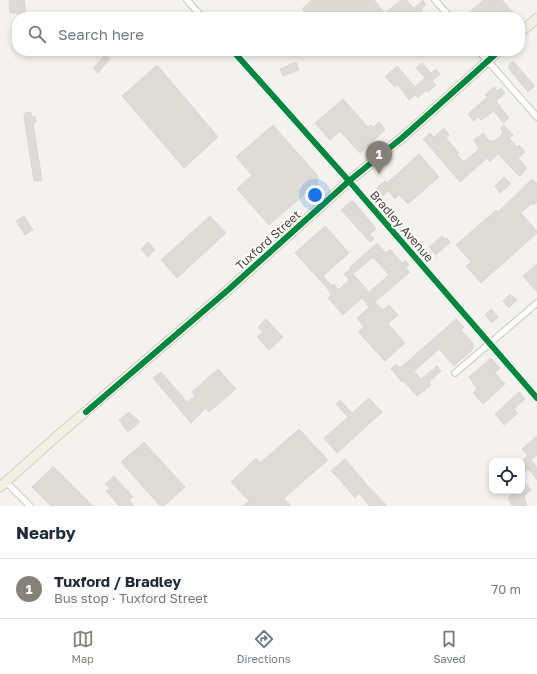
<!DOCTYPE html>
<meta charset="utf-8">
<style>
:root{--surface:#fff;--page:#f2f2f3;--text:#1f2937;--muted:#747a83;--line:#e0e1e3;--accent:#868178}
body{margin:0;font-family:"Golos Text",sans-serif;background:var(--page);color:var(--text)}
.controls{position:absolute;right:12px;bottom:12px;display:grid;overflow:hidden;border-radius:8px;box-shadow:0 2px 6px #0003}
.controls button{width:36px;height:36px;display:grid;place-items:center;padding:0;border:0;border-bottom:1px solid var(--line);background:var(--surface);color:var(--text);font:20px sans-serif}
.you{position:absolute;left:315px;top:195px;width:14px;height:14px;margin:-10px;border:3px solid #fff;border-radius:50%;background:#1a73e8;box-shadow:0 0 0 6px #1a73e833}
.badge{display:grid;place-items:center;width:26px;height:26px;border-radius:50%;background:var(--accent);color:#fff;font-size:13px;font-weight:700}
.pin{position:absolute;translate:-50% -33px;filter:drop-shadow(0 1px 2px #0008)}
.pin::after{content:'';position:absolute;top:21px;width:14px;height:12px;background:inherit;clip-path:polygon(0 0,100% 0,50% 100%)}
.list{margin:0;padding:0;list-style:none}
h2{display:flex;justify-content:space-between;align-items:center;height:52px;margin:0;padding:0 16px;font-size:17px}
h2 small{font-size:13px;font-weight:400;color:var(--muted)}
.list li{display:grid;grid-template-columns:26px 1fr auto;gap:12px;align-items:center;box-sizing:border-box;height:60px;padding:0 16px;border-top:1px solid var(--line)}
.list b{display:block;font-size:15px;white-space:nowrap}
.list p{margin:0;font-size:13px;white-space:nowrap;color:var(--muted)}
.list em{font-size:13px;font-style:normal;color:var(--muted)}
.icon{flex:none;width:22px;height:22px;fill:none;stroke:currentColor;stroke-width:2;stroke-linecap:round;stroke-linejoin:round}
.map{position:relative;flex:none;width:537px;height:506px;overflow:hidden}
.search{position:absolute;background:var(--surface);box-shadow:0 2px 6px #0003;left:12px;right:12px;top:12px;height:44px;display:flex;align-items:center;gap:10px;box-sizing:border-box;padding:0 14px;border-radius:16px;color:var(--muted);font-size:15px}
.sheet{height:112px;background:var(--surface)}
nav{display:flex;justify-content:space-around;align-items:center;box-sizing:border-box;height:56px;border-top:1px solid var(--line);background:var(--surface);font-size:11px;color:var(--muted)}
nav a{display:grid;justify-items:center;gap:2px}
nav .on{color:var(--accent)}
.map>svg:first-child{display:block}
.building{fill:#dedbd6;stroke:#dcd9d4;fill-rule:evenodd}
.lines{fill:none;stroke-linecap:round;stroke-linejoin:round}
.minor-casing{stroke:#d2d0cb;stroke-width:8}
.primary-casing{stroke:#d6cebb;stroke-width:11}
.minor{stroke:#fdfdfc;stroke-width:5.5}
.primary{stroke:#f2efe6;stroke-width:9}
.cycleway-casing{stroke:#fff;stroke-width:8}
.cycleway{stroke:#00873e;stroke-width:6}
.labels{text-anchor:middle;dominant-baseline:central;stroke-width:3.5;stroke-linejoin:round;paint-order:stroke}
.street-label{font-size:12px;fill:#4b4439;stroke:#fff}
</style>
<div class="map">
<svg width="537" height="506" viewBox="0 0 537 506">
<rect width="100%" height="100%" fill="#f4f2ee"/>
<g class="building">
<polygon points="9,0 24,0 26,13 17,14 16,13 10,13"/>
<polygon points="312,0 374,0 385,13 401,0 406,0 414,8 423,0 426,5 421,10 427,17 381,17 376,11 369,17 328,17 325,14 321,17 309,17 302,9"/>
<polygon points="483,0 502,0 517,17 464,17"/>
<polygon points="105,55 110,59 98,73 93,68"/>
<polygon points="513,61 535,86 528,92 509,69 509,65"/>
<polygon points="296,62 299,70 283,76 280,69"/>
<polygon points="422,63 431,73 436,69 440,74 432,81 436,85 428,92 426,90 418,98 415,95 409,100 398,85 395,87 385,77 397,66 415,87 425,78 416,68"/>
<polygon points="156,66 158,66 218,137 184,168 122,96"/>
<polygon points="494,87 497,91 501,88 505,93 496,101 509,118 503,123 494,111 481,120 478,117 474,121 468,114 485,99 487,97 485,95"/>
<polygon points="343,99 368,127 371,125 373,127 379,122 385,130 360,153 340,131 330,140 315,123"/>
<polygon points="31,112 32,117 35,116 36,122 33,123 42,180 34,181 24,117 25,113"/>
<polygon points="273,125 318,176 317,191 313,187 269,225 237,189 252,175 236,157"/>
<polygon points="504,125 513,135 509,138 517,147 519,145 525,152 518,158 527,168 520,176 519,176 498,154 490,162 487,158 460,182 423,139 430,133 434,137 444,128 449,135 446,138 459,153 457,155 464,162 479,149 474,140 483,133 490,142 492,140 493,142 502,135 501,134 503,132 500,128"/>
<polygon points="419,154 439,177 408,204 399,195 395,199 388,191 383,196 377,189 378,187 385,181 387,183"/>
<polygon points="504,177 511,184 500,193 495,186"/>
<polygon points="532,179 537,184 537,202 533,205 532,203 521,213 537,231 537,233 481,283 466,266 471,262 456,245 496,210 498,212"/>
<polygon points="351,201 354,202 375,227 374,227 376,229 370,234 374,239 370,242 341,210"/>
<polygon points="24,216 33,230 25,235 16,221"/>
<polygon points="210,216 226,233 177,278 161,260"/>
<path d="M325,226L349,253L323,276L332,286L334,284L338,290L349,280L344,274L351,268L350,267L377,243L386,253L390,249L402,263L405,260L409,265L406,268L410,272L375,302L383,310L389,305L398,315L388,324L405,343L385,361L358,332L364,327L357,318L369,307L362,298L343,315L328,298L331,295L328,289L295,253ZM373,257L389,275L369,292L353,274Z"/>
<polygon points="442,236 445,239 447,238 450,242 436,255 429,247"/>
<polygon points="148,242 155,250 148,257 141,249"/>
<polygon points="537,264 537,292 523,276"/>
<polygon points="510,294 517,300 509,308 503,301"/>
<polygon points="491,309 498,317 492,323 485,315"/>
<polygon points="266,319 283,337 269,350 257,337 263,332 258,327"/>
<polygon points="456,319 464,327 461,330 473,343 473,349 454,366 439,349 414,371 421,379 437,366 441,371 429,382 431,385 417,396 403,381 402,382 391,369 396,364 400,368"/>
<polygon points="491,358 500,368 495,373 505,384 483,404 473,393 477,389 469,377"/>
<polygon points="218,369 236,389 209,412 206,408 191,423 153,378 161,372 187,402 195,396 192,392"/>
<polygon points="519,392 525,399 514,409 518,413 504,425 495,414"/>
<polygon points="369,398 382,412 337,453 324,438 348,417 336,404 340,400 352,413"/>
<polygon points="129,412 140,422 128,432 119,420"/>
<polygon points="299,429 328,460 284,498 291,506 243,506 249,501 231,482 256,458 260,463"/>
<polygon points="537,436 537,455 531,460 537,467 537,480 528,469 525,472 522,469 522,463 525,461 523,460 528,455 522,449"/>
<polygon points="144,442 185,487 164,506 160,506 121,462"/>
<polygon points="345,459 368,486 387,506 370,506 359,494 355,498 339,479 331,471"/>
<polygon points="53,467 54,467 93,506 51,506 32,487"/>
<polygon points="114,476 133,497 129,500 134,506 119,506 106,491 110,488 105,484"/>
<polygon points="522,480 531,490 524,496 527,506 512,506 508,498 515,491 522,491"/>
</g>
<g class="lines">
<g class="minor-casing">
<g id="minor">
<polyline points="187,0 202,17"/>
<polyline points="435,0 450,17"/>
<polyline points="233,51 349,181 537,398"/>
<polyline points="479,51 537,117"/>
<polyline points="455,373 537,303"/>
<polyline points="6,482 30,506"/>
</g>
</g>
<g class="primary-casing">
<g id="primary">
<polyline points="520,33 537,18"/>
<polyline points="0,487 56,437 228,290 349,181 403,137 499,51"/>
</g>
</g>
<use href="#minor" class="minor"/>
<use href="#primary" class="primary"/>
<g class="cycleway-casing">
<g id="cycleway">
<polyline points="233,51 349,181 537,398"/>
<polyline points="86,412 228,290 349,181 403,137 499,51"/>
</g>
</g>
<use href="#cycleway" class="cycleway"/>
</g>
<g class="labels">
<g class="street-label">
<text transform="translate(402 226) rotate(49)">Bradley Avenue</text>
<text transform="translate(268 240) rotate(-42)">Tuxford Street</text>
</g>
</g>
</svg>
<div class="controls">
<button><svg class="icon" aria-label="locate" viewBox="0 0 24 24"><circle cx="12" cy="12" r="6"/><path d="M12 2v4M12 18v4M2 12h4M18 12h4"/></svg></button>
</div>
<div class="you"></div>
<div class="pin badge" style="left:379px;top:174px">1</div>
<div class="search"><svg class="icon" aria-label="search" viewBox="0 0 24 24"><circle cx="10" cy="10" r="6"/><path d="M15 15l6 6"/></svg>Search here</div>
</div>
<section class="sheet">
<h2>Nearby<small></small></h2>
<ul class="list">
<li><span class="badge">1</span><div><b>Tuxford / Bradley</b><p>Bus stop · Tuxford Street</p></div><em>70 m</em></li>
</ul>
</section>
<nav>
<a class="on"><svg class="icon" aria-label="map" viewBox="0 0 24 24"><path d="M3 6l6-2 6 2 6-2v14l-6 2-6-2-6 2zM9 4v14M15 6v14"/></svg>Map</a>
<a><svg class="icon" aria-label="directions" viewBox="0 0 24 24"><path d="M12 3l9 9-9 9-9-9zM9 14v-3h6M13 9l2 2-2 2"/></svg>Directions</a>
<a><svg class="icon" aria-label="saved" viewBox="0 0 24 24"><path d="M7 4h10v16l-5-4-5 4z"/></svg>Saved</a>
</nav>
